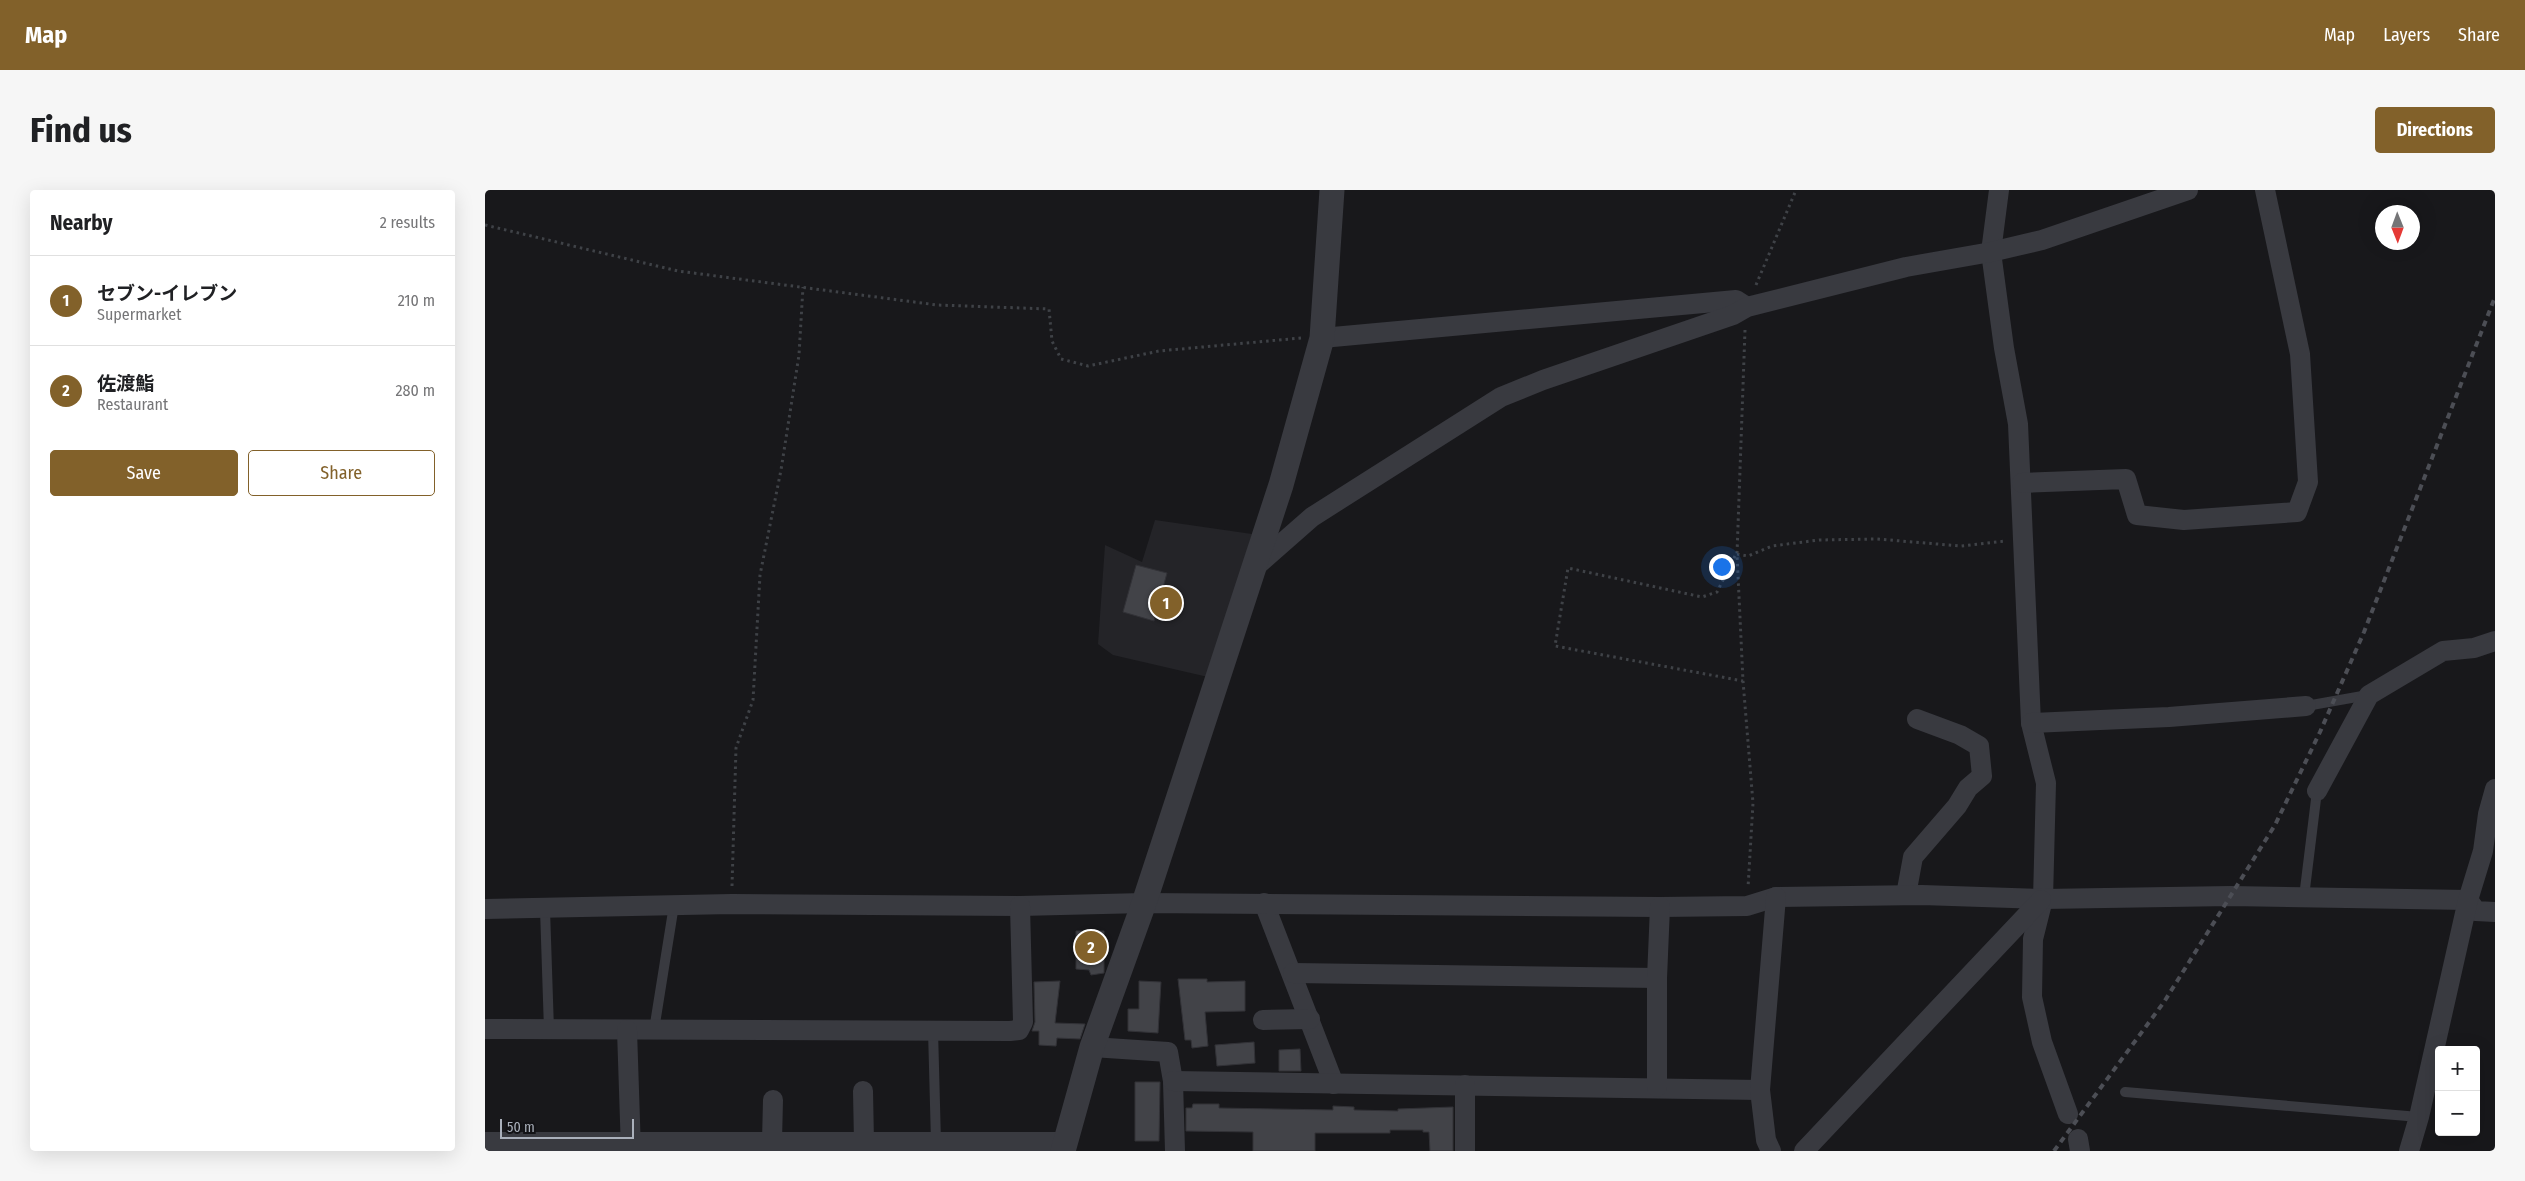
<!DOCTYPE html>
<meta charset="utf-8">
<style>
:root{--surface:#fff;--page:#f6f6f6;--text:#202124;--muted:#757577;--line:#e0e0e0;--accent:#82612a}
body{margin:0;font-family:"Fira Sans Condensed","Noto Sans JP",sans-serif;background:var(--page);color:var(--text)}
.controls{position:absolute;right:15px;bottom:15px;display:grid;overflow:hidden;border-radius:5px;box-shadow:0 5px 20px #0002}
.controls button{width:45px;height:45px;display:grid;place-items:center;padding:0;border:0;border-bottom:1px solid var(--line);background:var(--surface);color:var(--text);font:25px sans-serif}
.compass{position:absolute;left:1890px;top:15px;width:45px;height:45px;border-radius:50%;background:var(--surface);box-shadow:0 5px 20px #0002;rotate:179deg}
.scale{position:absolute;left:15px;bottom:12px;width:134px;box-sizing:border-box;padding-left:5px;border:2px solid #aab0bb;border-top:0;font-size:14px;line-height:18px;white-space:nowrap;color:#aab0bb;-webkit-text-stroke:4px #131316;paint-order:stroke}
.you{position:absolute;left:1236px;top:376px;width:18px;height:18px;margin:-12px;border:4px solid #fff;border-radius:50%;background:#1a73e8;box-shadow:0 0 0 8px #1a73e833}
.badge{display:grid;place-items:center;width:32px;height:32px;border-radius:50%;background:var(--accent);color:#fff;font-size:16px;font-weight:700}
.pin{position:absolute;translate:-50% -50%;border:2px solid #fff;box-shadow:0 1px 5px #0006}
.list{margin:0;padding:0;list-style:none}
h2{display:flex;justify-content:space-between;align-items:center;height:65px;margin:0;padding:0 20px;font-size:21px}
h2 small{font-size:16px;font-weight:400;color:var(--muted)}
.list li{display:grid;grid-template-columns:32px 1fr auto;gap:15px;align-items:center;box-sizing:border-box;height:90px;padding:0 20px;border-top:1px solid var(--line)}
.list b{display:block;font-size:19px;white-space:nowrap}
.list p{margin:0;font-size:16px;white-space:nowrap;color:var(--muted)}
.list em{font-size:16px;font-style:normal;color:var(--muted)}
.actions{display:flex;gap:10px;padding:15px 20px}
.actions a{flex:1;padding:11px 0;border:1px solid var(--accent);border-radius:5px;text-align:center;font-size:18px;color:var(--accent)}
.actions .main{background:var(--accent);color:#fff}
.map{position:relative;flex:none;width:2010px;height:961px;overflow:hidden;border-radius:5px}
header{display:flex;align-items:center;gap:30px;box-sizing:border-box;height:70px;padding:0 25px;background:var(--accent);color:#fff}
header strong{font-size:24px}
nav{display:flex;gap:28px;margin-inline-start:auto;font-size:18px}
.intro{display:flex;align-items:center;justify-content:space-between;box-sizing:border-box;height:120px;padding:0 30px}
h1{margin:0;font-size:35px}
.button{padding:12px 22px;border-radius:5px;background:var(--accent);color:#fff;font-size:18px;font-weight:700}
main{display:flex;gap:30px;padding:0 30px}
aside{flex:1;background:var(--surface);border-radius:5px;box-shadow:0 5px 20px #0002}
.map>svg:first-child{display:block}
.built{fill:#242428}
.building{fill:#424348;stroke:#323237}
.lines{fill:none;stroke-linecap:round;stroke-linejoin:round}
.path{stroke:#3f4247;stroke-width:3;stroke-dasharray:2.5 4;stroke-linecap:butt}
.service{stroke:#393a40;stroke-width:10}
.minor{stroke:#393a40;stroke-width:20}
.tertiary{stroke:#393a40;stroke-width:25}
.rail{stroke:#4c4e55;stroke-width:4;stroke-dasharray:6 5;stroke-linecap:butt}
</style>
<header>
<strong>Map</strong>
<nav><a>Map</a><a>Layers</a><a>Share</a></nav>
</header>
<div class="intro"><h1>Find us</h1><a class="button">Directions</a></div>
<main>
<aside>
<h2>Nearby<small>2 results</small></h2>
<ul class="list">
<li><span class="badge">1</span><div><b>セブン-イレブン</b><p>Supermarket</p></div><em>210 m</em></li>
<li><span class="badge">2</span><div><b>佐渡鮨</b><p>Restaurant</p></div><em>280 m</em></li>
</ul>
<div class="actions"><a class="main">Save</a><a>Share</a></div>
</aside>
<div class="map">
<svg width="2010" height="961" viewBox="0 0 2010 961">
<rect width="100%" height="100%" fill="#18181b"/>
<polygon class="built" points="670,330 767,344 723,487 628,465 613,454 620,355 657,372"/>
<g class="building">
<polygon points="651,375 682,383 669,431 638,422"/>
<polygon points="591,741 619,741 619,783 606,785 604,780 591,779"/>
<polygon points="693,789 722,789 722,792 760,791 760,821 720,822 723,856 707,858 706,850 700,850"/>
<polygon points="575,791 570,833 600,834 595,849 572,848 571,856 554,855 554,841 547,841 550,832 549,792"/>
<polygon points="654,791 676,792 673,843 643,841 643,819 654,819"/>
<polygon points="769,852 770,873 732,876 730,855"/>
<polygon points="815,859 816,881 794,881 794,860"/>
<polygon points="650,892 675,892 674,951 650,951"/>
<polygon points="708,914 734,914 734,918 848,920 848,916 869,917 869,920 913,921 913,919 968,917 968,961 945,961 944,942 938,942 938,940 905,940 905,943 830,943 830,961 768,961 768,942 701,941 701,918 707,918"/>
</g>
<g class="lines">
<g class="path">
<polyline points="0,35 193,81 452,115 564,119 567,151 576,169 603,176 674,161 816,148"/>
<polyline points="1271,95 1311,0"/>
<polyline points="1260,140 1252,364 1258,491 1268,613 1263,698"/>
<polyline points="1252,364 1263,366 1287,356 1334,350 1392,349 1476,356 1521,351"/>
<polyline points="1250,366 1232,402 1217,407 1083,378 1070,456 1258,491"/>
<polyline points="247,696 251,558 268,510 275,385 296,280 314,165 318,97"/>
</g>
<g class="service">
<polyline points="1821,516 1883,505"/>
<polyline points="1819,707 1832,601"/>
<polyline points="60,719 64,840"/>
<polyline points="169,840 189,715"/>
<polyline points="448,840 451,952"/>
<polyline points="1640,902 1934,927"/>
</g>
<g class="minor">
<polyline points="1514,0 1506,62 1519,158 1533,234 1546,533 1561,593 1558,709 1548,749 1547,807 1557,852 1583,924"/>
<polyline points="837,148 1251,110 1262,117"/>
<polyline points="1537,293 1641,289 1652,325 1699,330 1812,322 1823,292 1815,164 1780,0"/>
<polyline points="769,378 827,327 1016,207 1058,190 1248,125 1262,117 1421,77 1506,62 1557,50 1703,0"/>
<polyline points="1546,533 1684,527 1821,516"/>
<polyline points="1832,601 1884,505 1958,461 1989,458 2010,451"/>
<polyline points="1421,705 1428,667 1472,616 1483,598 1497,586 1494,556 1475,545 1432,529"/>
<polyline points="1983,710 1991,721 2010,722"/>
<polyline points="779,713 849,894"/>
<polyline points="0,719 247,714 535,716 659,713 1175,717 1262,716 1291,707 1437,705 1558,709 1746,706 1983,710"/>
<polyline points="808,783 1172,788"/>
<polyline points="778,830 825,829"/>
<polyline points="0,839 525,841 534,840 538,832 535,716"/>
<polyline points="142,840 146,961"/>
<polyline points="607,857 683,862 688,891 690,961"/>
<polyline points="688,891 1275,900"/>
<polyline points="1172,897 1172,788 1175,717"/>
<polyline points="378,901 379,952"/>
<polyline points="1593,949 1595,961"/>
<polyline points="287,951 288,910"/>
<polyline points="0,952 580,952"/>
<polyline points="980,961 980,895"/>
<polyline points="1286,961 1281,950 1275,900 1291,707"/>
<polyline points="1319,961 1556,710"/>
<polyline points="1924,961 1934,927 1983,710 1998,661 2003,624 2010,599"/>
</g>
<polyline class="tertiary" points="578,961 607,857 659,713 796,295 837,148 847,0"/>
<polyline class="rail" points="1569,961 1679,812 1790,635 1835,542 1879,442 2010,107"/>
</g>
</svg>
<div class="controls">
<button>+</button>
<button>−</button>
</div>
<svg class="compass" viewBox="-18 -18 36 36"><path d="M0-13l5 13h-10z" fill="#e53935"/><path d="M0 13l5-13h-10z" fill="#757577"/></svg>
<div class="scale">50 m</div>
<div class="you"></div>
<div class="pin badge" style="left:681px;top:413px">1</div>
<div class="pin badge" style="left:606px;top:757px">2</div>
</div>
</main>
